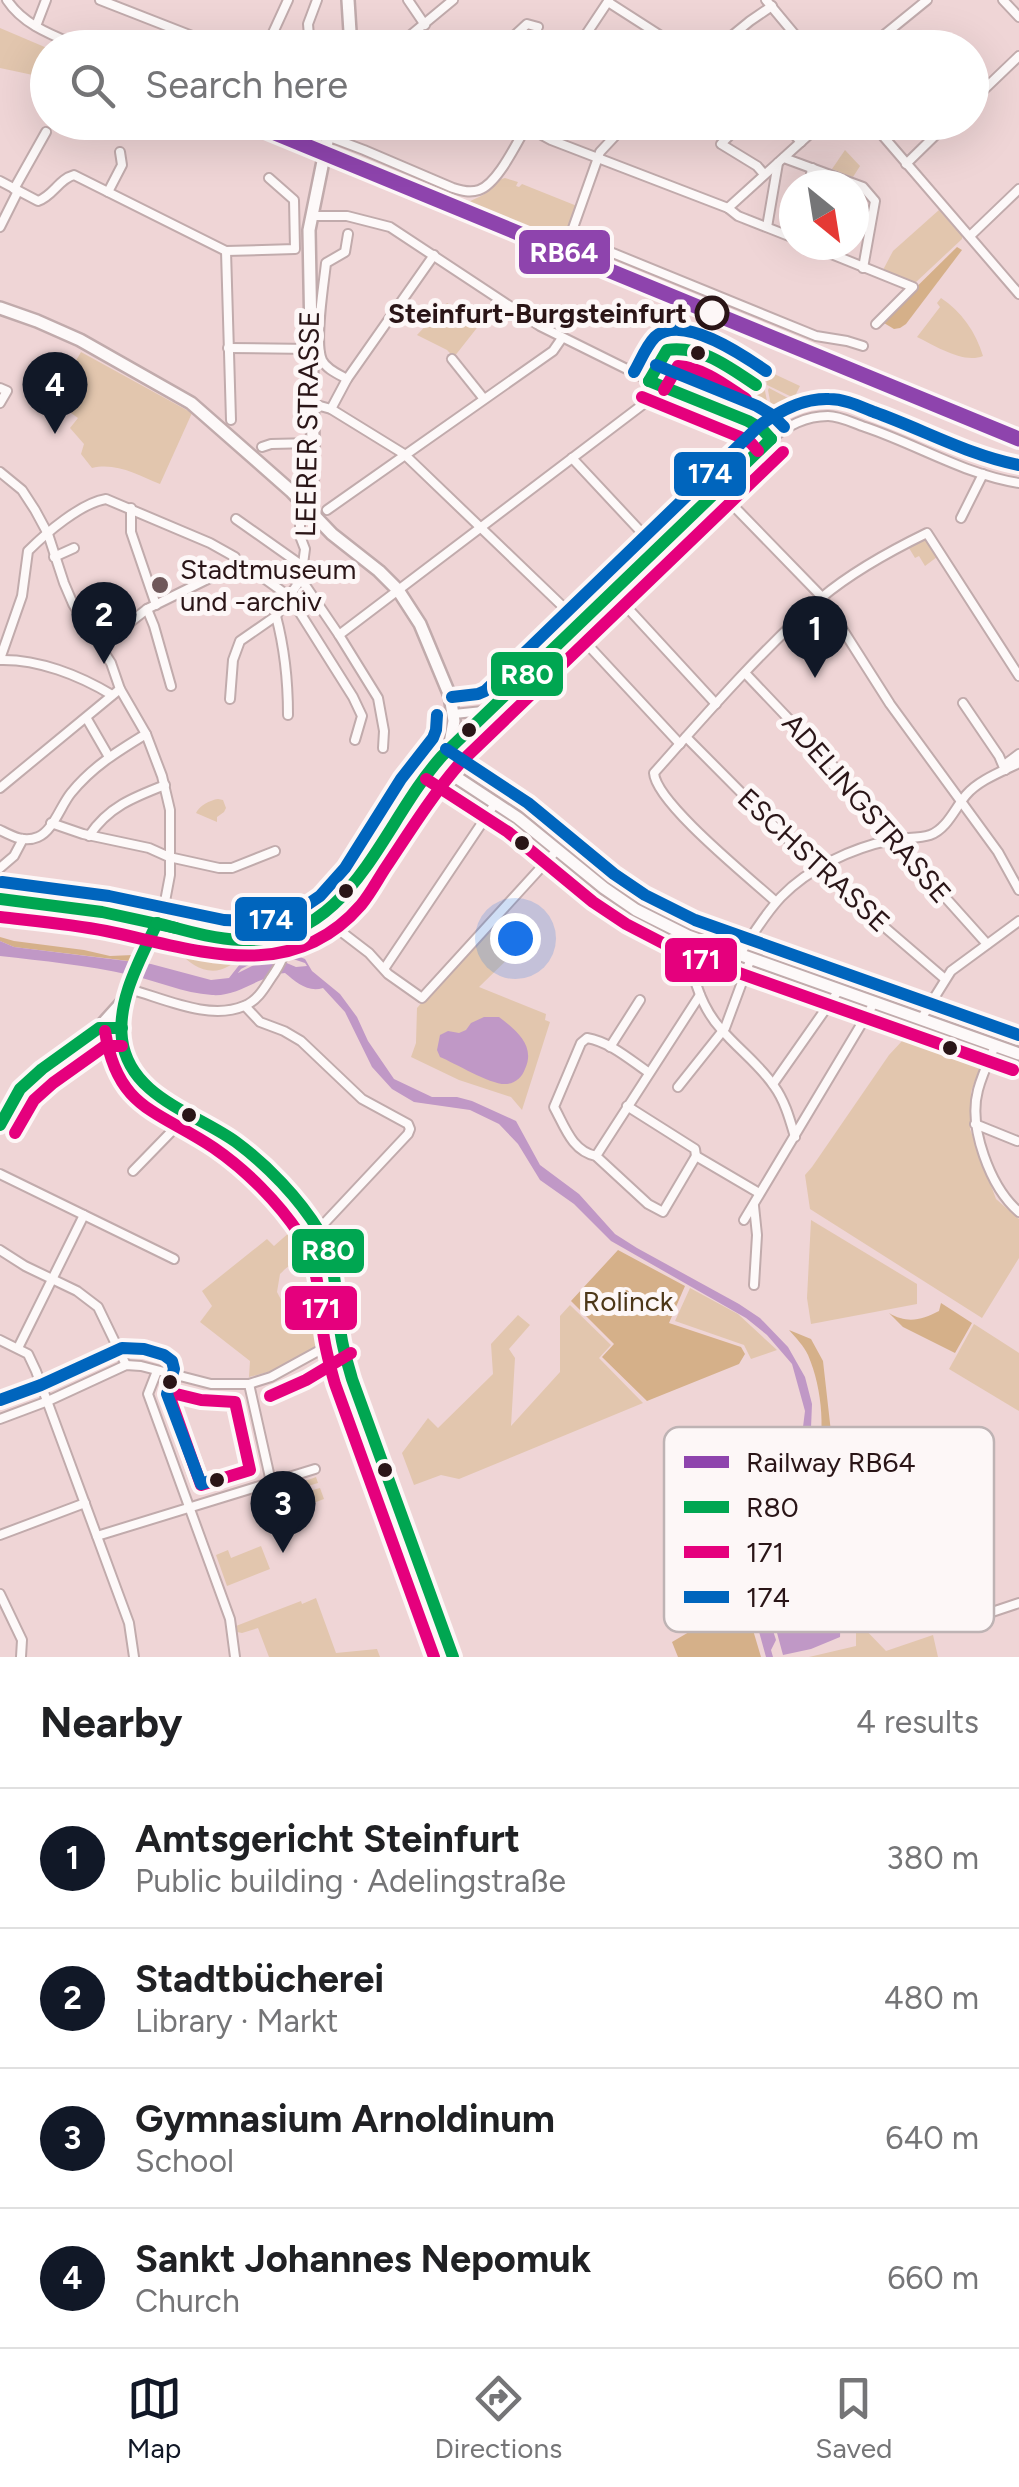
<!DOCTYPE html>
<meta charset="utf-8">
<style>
:root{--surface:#fff;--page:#f2f2f2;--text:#202124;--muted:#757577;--line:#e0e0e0;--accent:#111827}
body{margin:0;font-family:Figtree,sans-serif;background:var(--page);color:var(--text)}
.compass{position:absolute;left:779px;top:170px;width:90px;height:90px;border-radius:50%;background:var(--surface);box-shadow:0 10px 40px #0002;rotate:150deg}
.you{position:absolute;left:515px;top:938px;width:35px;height:35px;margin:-25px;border:8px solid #fff;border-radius:50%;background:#1a73e8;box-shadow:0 0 0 15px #1a73e833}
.badge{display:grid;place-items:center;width:65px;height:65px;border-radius:50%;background:var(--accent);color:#fff;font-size:32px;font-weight:700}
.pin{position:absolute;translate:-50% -82px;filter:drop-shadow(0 2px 5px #0008)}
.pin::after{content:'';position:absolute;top:52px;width:35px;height:30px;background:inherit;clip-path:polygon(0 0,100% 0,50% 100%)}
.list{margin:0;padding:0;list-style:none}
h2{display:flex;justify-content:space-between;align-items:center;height:130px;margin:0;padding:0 40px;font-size:42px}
h2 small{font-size:32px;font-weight:400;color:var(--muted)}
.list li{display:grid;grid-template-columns:65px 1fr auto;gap:30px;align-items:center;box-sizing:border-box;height:140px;padding:0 40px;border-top:2px solid var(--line)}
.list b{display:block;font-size:38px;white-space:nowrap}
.list p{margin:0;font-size:32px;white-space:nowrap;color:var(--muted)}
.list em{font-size:32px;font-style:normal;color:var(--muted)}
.icon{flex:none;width:55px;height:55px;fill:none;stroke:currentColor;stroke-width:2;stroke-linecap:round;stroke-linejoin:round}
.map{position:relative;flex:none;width:1019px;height:1657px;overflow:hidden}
.search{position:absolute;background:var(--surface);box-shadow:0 10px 40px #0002;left:30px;right:30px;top:30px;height:110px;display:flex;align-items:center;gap:25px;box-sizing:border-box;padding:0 35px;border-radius:55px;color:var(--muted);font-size:38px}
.sheet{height:690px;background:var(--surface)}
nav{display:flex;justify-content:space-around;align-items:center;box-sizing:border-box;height:140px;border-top:2px solid var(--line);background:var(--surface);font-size:28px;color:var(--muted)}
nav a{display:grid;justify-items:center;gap:5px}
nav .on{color:var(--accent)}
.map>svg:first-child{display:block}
.green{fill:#e2c6ae}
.forest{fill:#d5b089}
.water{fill:#c098c6}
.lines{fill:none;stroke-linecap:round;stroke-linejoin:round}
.street-casing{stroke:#c1abac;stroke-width:12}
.secondary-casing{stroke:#c1abac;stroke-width:16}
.street{stroke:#fdf9f9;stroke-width:8}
.secondary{stroke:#fdf9f9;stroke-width:11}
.bus-1-casing{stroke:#fdf7f7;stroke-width:20}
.bus-2-casing{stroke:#fdf7f7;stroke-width:20}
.bus-3-casing{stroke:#fdf7f7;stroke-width:20}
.bus-1{stroke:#00a651;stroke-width:12}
.bus-2{stroke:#e5007d;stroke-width:12}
.bus-3{stroke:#0065bd;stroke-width:12}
.rail-1-casing{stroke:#fdf7f7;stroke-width:22}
.rail-1{stroke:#8e44ad;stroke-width:15}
.stop-dot{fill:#fdf7f7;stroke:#2a1517;stroke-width:5}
.bus-dot{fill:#2a1517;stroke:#fdf7f7;stroke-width:4}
.poi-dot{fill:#6f585a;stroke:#fdf7f7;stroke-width:4}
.labels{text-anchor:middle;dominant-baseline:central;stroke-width:10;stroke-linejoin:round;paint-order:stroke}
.stop-label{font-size:28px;font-weight:bold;fill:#2a1517;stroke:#fdf7f7;text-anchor:end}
.street-label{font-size:28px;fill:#2a1517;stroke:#fdf7f7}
.poi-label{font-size:28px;fill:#2a1517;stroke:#fdf7f7;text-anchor:start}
.park-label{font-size:28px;fill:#4c3718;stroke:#fdf7f7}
.key{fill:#fdf7f7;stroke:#beb3b4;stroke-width:2.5}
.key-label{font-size:28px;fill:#2a1517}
.line-badge{stroke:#fdf7f7;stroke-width:4}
.badge-label{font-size:28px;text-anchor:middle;font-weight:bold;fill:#fff}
</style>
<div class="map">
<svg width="1019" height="1657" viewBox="0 0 1019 1657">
<rect width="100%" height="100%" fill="#efd5d6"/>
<g class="green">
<polygon points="0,28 47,48 47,78 0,68"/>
<polygon points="845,150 860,166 853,177 832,169"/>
<path d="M505,178L518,182L516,186L519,187L522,184L577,206L561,247L465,206C471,199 476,199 483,195C492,189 495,180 505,178Z"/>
<polygon points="939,210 962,236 962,239 915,283 883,270 893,251"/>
<path d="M941,298C961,311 976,332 983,356C963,364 936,346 917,337L940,307L937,303Z"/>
<polygon points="447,303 480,324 454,357 447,350 417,335"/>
<path d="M81,352L192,413L160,484C138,475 116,462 92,468L81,454L84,444L70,428L78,418L53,400Z"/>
<polygon points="770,372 800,386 794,398 767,385 766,379"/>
<path d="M762,379L763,381L771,421L752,414C752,402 761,391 762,379Z"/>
<polygon points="769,388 803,406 804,408 777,423 774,422 768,390"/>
<polygon points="926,540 937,557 925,566 919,556 915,558 909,548"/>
<path d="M218,799L223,800L226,808L224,812L217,817V822L196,813C199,806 210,800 218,799Z"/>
<path d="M255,901L273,910L237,922L224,921C231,905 239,906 255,901Z"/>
<polygon points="483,933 491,933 515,952 479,987 546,1014 545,1020 550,1022 522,1110 511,1097 459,1080 411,1057 416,1043 417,1008"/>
<path d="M276,944L281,949C278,948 268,947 265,947C251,949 240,960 229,966C211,977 191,967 180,952C200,959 222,963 242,952L243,948Z"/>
<polygon points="916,1026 986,1050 971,1092 970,1129 996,1199 1019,1219 1019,1258 982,1318 810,1209 805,1175 812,1167 889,1055"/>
<polygon points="811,1220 917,1284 917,1304 811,1324 807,1298"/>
<path d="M299,1224L324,1262L321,1265C302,1258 294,1260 280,1274L277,1292L290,1317L328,1297L332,1338L272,1371L249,1377L250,1361L200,1322L212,1306L202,1291L267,1239L274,1246Z"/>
<polygon points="690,1288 738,1314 777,1350 751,1359 744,1345 675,1321"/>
<polygon points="570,1305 611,1345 599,1358 643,1403 459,1479 441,1475 414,1485 402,1453 428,1418 438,1428 493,1374 491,1344 518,1315 530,1325 509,1349 515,1358 511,1426 560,1372 560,1316"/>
<polygon points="974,1324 1019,1353 1019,1411 949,1369"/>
<polygon points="316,1477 318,1483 298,1489 279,1508 272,1485 293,1479 297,1484"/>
<polygon points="320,1488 324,1499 282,1515 281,1512 298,1494"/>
<polygon points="261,1546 270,1569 227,1586 216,1555 228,1550 231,1558"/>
<polygon points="316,1598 336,1653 377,1649 380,1657 269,1657 258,1628 242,1633 237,1632 236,1626 301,1601 302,1604"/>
<polygon points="856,1620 886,1651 933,1635 938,1657 809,1657 856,1646"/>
</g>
<g class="forest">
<polygon points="957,247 962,250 906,324 900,328 894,329 884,323 886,317"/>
<polygon points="0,937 14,941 84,950 110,956 133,955 129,961 14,947 0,941"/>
<path d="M175,939L198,945L243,948C229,968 185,960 173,941Z"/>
<polygon points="618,1250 685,1286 669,1323 741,1347 745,1354 739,1364 647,1401 602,1357 614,1344 571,1301"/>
<path d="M941,1303L972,1323L955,1353L903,1327L889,1313C907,1324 922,1320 939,1311Z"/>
<path d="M789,1330L811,1339L823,1361L831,1432L836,1443L858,1475L797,1525C799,1506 809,1490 815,1472C826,1435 823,1390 808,1355C804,1346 796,1338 789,1330Z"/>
<polygon points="751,1517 767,1525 758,1536 748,1567 742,1593 761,1657 678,1657 672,1642 728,1609"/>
</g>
<g class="water">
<path d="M0,941L14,947L151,964L211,980L229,978L240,964L267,951L268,955L241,969L238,973L268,958H275L296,967L307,966L305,963L290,958L292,954L305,959L312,971L340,994L357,1017L368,1041L394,1079L432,1097H457L472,1101L516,1121L540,1165L579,1194L615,1234L637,1248L739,1304L760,1318L788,1347L805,1377L812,1404L810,1452L784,1518L772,1535L768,1546L772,1565L781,1546L864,1481L904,1529L863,1558L842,1589L840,1637L811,1649L783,1655L770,1607L769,1618L776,1640L771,1650L773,1657H766L745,1581L758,1536L779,1507L793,1478L800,1451L805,1411L792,1364L767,1335L746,1318L611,1241L574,1204L540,1180L518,1144L499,1124L470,1110L414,1102L392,1089L372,1067L345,1012L323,988C308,993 296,982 285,973C259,976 238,997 212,995C183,993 158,981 130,975C87,965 43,961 0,956Z"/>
<path d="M484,1017H499C516,1030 536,1046 525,1069C522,1077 516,1083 507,1084C492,1086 455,1063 440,1057L437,1050L440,1035L448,1031L459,1033L466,1030L471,1023Z"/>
</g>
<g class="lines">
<g class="street-casing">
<g id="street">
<path d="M7,0C24,26 55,36 83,48"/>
<polyline points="100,0 223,48"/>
<polyline points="408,0 425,25"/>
<polyline points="766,0 806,48"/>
<polyline points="1003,0 1019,17"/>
<polyline points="608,2 672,43 680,39"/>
<polyline points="36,26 46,0"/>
<polyline points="266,48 288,0"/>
<polyline points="310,48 308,24 317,0"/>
<polyline points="395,48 453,0"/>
<polyline points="501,48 527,24 538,27"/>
<polyline points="577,48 609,0"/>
<polyline points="717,48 750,21 772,6"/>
<polyline points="868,48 927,0"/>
<polyline points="972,101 1019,56"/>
<path d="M290,122L364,150L453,188C462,191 470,193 479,190C498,184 518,140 529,122"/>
<polyline points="518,122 551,140 728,208 738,216 794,238"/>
<polyline points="628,122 600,152 573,228 573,235 576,238 816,336 847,341 863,346"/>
<polyline points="743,122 721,144 757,166 764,174"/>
<polyline points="783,122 801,142"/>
<polyline points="871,122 1019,294"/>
<polyline points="419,131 428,129 432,122"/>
<polyline points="784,158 863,187 875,201 863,268"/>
<polyline points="906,164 949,122"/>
<path d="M0,181L38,201C53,196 59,179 74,175L226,251L295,249L294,200L269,178"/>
<polyline points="809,185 812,168"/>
<polyline points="14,189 46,132"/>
<polyline points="108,192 122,165 120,152"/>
<polyline points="728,208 823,122"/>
<polyline points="311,216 347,216 390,227 540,326 661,386 748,421 762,429 771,439"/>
<polyline points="0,227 18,191"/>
<polyline points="767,227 778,163"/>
<polyline points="970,236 1019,189"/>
<polyline points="809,245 913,287 876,324"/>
<polyline points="226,251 231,420"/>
<polyline points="228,348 311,349"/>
<polyline points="452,359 484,399"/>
<path d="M347,379C338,374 326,369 322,360C314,343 324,283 326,263L345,252L348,234"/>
<polyline points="0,388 7,391 0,403"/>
<polyline points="313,404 331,409 404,454 580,623"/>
<polyline points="331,409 347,379 434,255"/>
<polyline points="262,447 271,444 313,443"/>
<polyline points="572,458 657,549"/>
<polyline points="0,472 22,490 35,510 48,534 64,583 73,604 111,663 120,689 146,734 162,776 170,810 170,875 163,912 157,923"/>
<polyline points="719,491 822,597 890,704 998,852 1019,890"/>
<polyline points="131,508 131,532 156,605"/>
<polyline points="327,510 553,351 562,338"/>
<polyline points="961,518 983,474"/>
<polyline points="236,519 304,567"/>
<polyline points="54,557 74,548"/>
<polyline points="301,579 339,635 378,698 384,731 383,748"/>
<polyline points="612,591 716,704"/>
<polyline points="147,609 154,626 171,686"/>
<path d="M276,616C285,650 288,681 288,715"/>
<polyline points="573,629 680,744"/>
<polyline points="339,635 629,415 654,396 661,386"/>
<polyline points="101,645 147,609 222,572 238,568 254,571 290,597 353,697 362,716 355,740"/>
<path d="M0,659L22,596L28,551C46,533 81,503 106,499L210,543L235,557L238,568"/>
<path d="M0,660C38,659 79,675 112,695"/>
<polyline points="745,673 881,816 893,839 987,944"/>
<polyline points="230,699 233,660 240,641 276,616 301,579 305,549 300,536 300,523 304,505"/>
<polyline points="963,703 999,756 1005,770"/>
<path d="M454,714L483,711L495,705L771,439C788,426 805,416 828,416C840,416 853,423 865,427C916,444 966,475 1019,483"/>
<polyline points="87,719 109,757"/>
<polyline points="686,737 818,870 945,979"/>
<polyline points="1005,770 1007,763 1019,754"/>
<polyline points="0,788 120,689"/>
<polyline points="51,823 83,834 149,848 169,857 219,868 232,868 275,851"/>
<path d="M0,830C12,836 24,843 38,837C53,831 61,805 71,793C92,767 118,751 146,734"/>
<path d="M89,836C108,807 134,797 165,785"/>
<polyline points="0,868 14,856 23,839"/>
<path d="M776,902C751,879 656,803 654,773C707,713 761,651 821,598C852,572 890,551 927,533L1019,676"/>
<polyline points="322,917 369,953 388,974 422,998 557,850"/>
<path d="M688,936C689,968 699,1005 721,1029C738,1049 760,1065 774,1086C785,1101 790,1120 795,1137"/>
<path d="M740,954C753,934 765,914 781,897C809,868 852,848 891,840C903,837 918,839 930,835C947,829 955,808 966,795C979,780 1001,772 1019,763"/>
<polyline points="384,969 496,802"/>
<path d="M129,989C163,998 209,1021 244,1006C257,1001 264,989 271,978C281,964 286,953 287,935"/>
<polyline points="245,1006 260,1022 284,1031 301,1041 362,1099 408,1124 410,1129 408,1134 318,1230"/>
<polyline points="921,1019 951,971 1019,921"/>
<path d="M995,1046C989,1060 982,1075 978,1090C968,1127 990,1187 1019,1212"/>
<polyline points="610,1047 640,1000"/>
<path d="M648,1072C629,1059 610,1042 587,1038L581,1043L554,1107C565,1127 572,1151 596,1156L648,1204L663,1212L696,1156"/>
<polyline points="773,1084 839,990"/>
<polyline points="678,1087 725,1028 751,958"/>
<polyline points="627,1106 695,1149 696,1156 759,1193"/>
<polyline points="975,1124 1017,1141"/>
<polyline points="596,1156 700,995"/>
<polyline points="133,1171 170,1133 183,1111"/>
<polyline points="0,1174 174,1259"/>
<polyline points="744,1220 874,1003"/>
<polyline points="0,1250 25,1266 77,1291 98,1307 126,1365"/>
<polyline points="754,1285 757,1235 754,1206"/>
<polyline points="0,1340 28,1354 36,1371 129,1623 134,1657"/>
<polyline points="18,1348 84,1215"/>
<polyline points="157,1371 148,1394 230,1619 235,1657"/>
<polyline points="249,1384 271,1482"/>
<polyline points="0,1419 48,1401 126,1365 141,1366 211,1384 249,1384 271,1377 342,1338"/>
<polyline points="906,1525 977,1617 1019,1603"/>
<polyline points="0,1535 85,1503"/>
<polyline points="97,1536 315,1469"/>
<polyline points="0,1594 22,1640 21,1657"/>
</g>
</g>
<g class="secondary-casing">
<g id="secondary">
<polyline points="348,0 351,48"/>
<polyline points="0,308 37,321 80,340 191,403 291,491 332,534 379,571 398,590 420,624 450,696 454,721 449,749 415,790 348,893 322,917 300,930 270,938 233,939 102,912 0,899"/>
<polyline points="304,505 312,483 313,443 309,230 331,122"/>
<polyline points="436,764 518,818 604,888 636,910 688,936 1019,1054"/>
<polyline points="123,917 137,933 145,951"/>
<path d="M157,923C141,959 119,998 122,1039C128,1097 197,1113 236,1142C260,1160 303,1205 319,1231C338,1262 336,1300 341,1335C344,1350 348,1364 352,1379L453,1657"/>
<polyline points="99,1028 126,998"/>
<polyline points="0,1125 20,1089 42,1069 99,1028 122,1028"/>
</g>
</g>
<use href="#street" class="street"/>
<use href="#secondary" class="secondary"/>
<g class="bus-1-casing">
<g id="bus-1">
<polyline points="649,381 748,421 762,429 771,439"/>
<path d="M649,381L667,350C701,345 729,367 756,385"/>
<polyline points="0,899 102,912 176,928"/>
<path d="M157,923C141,958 117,999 122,1039C129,1097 196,1113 236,1142C267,1165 299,1198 319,1231C338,1263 335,1300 341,1335C343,1350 348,1364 352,1379L453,1657"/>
<path d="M157,923C184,930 212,939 241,940C352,943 381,824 442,756L771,439"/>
<polyline points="0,1125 20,1089 42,1069 99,1028 122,1028"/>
</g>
</g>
<g class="bus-2-casing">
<g id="bus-2">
<path d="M664,390L678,366C704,368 725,385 746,399"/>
<polyline points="642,397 740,437 751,443 758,451"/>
<polyline points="426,779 508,832 593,902 626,924 680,952 1013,1070"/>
<path d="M0,917C35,921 71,924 106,931C195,949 290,987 361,905C371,893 378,879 386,867C410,831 433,794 461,762L783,452"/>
<path d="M105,1031C117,1109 157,1110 214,1148C246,1170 278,1202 300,1235C319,1264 319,1298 323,1331C325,1349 330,1366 335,1384L434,1657"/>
<polyline points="15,1133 34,1100 53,1083 105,1046 122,1046"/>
<polygon points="168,1392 201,1400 235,1402 250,1470 201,1485"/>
<polyline points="270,1396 306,1380 351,1353"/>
</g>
</g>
<g class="bus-3-casing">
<g id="bus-3">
<polyline points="656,365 757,406 772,415 784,427"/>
<path d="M634,372C640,362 646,346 655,337C682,313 743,355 766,371"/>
<path d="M452,697L478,694L485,691L759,426C779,411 803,398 829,399C845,399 859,406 874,412C922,429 968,455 1019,465"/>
<polyline points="446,749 528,803 614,874 645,895 695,920 1019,1035"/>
<polyline points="2,882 109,896 224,920 250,921 275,919 298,911 320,896 345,868 401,779 433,738 436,730 437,715"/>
<polyline points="0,1400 41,1385 122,1348 144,1349 164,1355 172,1361 174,1369 167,1394 201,1484 216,1479"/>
</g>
</g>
<use href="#bus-1" class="bus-1"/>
<use href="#bus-2" class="bus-2"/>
<use href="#bus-3" class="bus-3"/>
<g class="rail-1-casing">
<polyline id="rail-1" points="248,122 1019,439"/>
</g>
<use href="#rail-1" class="rail-1"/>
</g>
<circle class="stop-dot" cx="712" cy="313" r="15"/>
<g class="bus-dot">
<circle cx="698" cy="353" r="9"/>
<circle cx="469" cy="730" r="9"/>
<circle cx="522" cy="843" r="9"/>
<circle cx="346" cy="891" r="9"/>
<circle cx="950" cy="1048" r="9"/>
<circle cx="189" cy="1115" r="9"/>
<circle cx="170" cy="1382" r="9"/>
<circle cx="385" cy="1470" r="9"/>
<circle cx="217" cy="1480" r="9"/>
</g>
<circle class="poi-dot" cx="160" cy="585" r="10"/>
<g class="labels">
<g class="stop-label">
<text x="687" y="313">Steinfurt-Burgsteinfurt</text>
</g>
<g class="street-label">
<text transform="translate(307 424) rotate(-89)">LEERER STRASSE</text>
<text transform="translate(867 808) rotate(49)">ADELINGSTRASSE</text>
<text transform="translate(814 860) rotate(43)">ESCHSTRASSE</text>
</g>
<g class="poi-label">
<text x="180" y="569">Stadtmuseum<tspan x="180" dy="32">und -archiv</tspan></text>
</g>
<g class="park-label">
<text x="628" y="1301">Rolinck</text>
</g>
</g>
<rect x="664" y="1427" width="330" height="205" rx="15" class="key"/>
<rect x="684" y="1456" width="45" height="12" fill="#8e44ad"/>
<rect x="684" y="1501" width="45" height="12" fill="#00a651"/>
<rect x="684" y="1546" width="45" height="12" fill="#e5007d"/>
<rect x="684" y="1591" width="45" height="12" fill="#0065bd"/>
<g class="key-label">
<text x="746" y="1472">Railway RB64</text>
<text x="746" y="1517">R80</text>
<text x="746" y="1562">171</text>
<text x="746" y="1607">174</text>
</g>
<g class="line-badge">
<rect x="517" y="228" width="95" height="48" rx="10" fill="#8e44ad"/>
<rect x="672" y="450" width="76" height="48" rx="10" fill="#0065bd"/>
<rect x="489" y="650" width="76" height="48" rx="10" fill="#00a651"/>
<rect x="233" y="895" width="76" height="48" rx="10" fill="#0065bd"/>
<rect x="663" y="936" width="76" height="48" rx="10" fill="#e5007d"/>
<rect x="290" y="1227" width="76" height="48" rx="10" fill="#00a651"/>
<rect x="283" y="1284" width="76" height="48" rx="10" fill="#e5007d"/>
</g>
<g class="badge-label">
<text x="564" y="262">RB64</text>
<text x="710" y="483">174</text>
<text x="527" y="684">R80</text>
<text x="271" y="929">174</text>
<text x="701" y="969">171</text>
<text x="328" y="1260">R80</text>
<text x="321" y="1318">171</text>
</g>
</svg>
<svg class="compass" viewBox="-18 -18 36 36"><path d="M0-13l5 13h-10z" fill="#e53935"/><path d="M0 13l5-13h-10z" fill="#757577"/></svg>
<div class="you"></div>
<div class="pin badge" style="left:815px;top:678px">1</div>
<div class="pin badge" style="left:104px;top:664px">2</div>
<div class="pin badge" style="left:283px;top:1553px">3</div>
<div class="pin badge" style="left:55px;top:434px">4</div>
<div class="search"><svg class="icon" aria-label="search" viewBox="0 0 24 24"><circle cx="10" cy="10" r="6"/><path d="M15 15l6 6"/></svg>Search here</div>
</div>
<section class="sheet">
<h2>Nearby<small>4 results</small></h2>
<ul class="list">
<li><span class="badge">1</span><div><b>Amtsgericht Steinfurt</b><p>Public building · Adelingstraße</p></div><em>380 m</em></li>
<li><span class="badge">2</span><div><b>Stadtbücherei</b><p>Library · Markt</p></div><em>480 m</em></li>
<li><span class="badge">3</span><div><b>Gymnasium Arnoldinum</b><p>School</p></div><em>640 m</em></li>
<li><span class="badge">4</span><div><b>Sankt Johannes Nepomuk</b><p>Church</p></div><em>660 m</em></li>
</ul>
</section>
<nav>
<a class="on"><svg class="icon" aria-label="map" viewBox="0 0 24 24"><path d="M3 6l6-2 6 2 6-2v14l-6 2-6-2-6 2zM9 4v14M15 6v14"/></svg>Map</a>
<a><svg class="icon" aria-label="directions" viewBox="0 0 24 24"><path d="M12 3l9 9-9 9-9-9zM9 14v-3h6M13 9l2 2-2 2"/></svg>Directions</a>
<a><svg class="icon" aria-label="saved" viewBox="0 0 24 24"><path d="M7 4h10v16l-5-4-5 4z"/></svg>Saved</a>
</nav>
